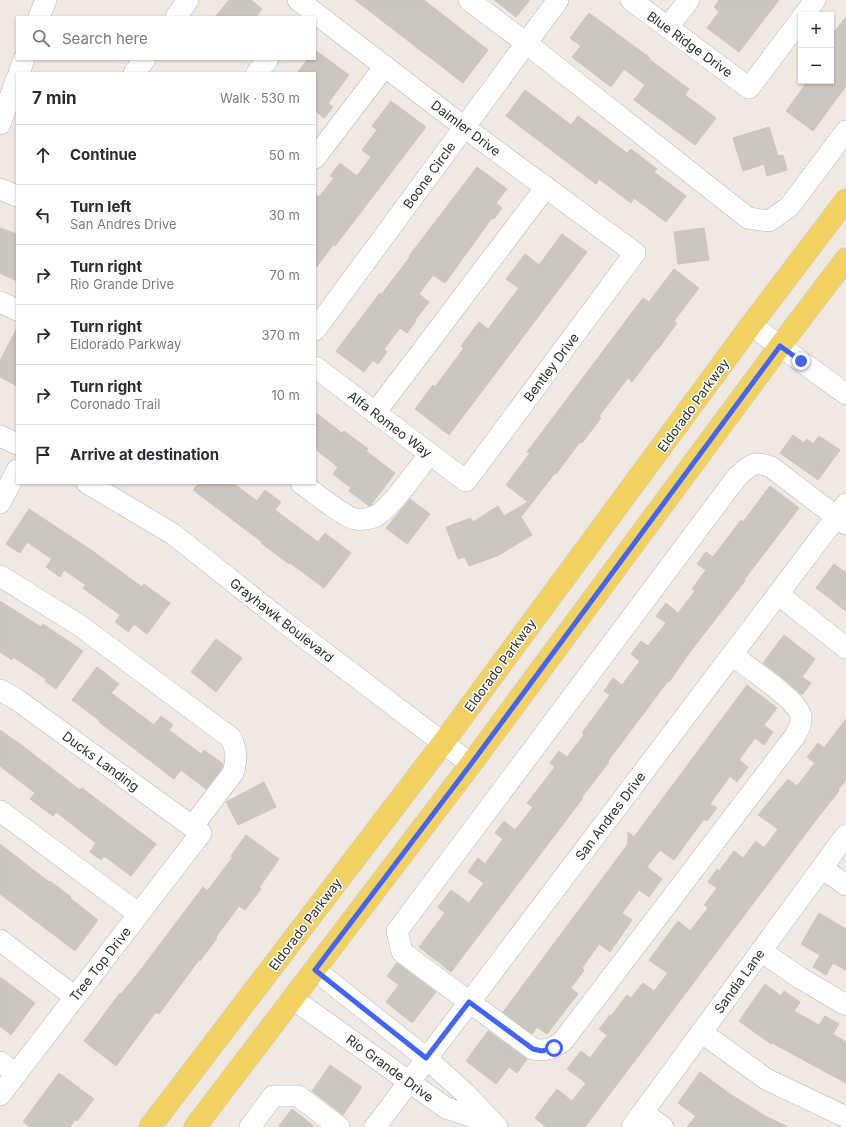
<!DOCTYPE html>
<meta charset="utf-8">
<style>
:root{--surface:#fff;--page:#f2f2f3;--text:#2b2b33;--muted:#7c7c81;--line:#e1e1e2}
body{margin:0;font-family:Inter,sans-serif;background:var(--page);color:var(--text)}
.controls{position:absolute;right:12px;top:12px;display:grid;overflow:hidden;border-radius:0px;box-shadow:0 1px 3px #0004}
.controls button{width:36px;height:36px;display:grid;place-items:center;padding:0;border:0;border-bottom:1px solid var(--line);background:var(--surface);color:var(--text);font:20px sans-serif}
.stop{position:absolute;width:12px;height:12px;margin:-9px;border:3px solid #4264fb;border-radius:50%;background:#fff}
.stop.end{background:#4264fb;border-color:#fff;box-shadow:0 1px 4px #0008}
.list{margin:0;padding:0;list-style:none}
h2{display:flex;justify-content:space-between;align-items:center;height:52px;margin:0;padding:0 16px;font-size:17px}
h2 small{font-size:13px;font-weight:400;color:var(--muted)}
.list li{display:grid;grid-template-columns:26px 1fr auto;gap:12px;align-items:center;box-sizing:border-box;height:60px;padding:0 16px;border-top:1px solid var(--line)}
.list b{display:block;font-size:15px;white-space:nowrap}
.list p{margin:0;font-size:13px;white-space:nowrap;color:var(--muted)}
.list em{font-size:13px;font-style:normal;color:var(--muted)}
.icon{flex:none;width:22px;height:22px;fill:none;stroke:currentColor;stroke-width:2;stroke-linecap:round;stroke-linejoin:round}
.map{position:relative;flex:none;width:846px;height:1127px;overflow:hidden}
.search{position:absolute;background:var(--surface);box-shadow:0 1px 3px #0004;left:16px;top:16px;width:300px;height:44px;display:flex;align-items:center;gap:10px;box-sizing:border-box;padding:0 14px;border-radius:0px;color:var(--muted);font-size:15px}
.panel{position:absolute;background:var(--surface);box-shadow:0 1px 3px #0004;left:16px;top:72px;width:300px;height:412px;border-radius:0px}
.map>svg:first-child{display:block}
.building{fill:#cbc7bf;stroke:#cbc5ba}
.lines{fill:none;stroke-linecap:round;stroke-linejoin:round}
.minor-casing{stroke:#b4b7c1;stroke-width:22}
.major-casing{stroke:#c9c9c9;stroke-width:23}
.minor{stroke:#fff;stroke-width:21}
.major{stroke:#f2d163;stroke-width:22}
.route{stroke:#4264fb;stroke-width:5}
.labels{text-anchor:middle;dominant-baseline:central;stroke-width:3;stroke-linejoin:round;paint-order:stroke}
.street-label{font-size:13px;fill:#2e2e2e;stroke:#fff}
</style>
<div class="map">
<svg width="846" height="1127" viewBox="0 0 846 1127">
<rect width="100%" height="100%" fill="#efe9e1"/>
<g class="building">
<polygon points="229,0 251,0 262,9 256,17 215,17"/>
<polygon points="355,0 424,0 488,50 463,83"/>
<polygon points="494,0 530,0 516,17"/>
<polygon points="719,0 779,0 739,52 707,28 719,12 714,7"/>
<polygon points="589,13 650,58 649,59 689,89 685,95 716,118 695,145 634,100 645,85 624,69 611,87 572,57 581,46 570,38"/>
<polygon points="846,17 846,86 813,131 786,111 808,81 831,81 831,36"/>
<polygon points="315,50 349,75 328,103 333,107 324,118 315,111 315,73 297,73 308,59 315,59"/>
<polygon points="525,90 571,125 578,116 627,153 631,149 657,169 654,172 686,196 666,222 634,198 631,203 599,179 596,184 506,116"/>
<polygon points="391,101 426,127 335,246 333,245 315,269 315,194 319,197 334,178 330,176 340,163 357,176 371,157 362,150 377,130 372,126"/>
<polygon points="769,127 778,156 783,155 787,170 767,176 764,164 743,171 733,138"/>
<polygon points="477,167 507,189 496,203 502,208 494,219 492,218 445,283 433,275 419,294 429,302 415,320 416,321 407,333 400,328 384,349 387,352 378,364 373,360 364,372 336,351 380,293 381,295 410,257 409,256"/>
<polygon points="0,228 17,234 17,281 0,273"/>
<polygon points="704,228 709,260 678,264 674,232"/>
<polygon points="562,234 587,252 449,435 415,409 433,385 435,387 464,348 461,346 479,322 488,329 519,288 506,279 525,254 539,265"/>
<polygon points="674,269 699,288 674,321 677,323 658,349 657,349 632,382 628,378 599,416 601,418 582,443 580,442 556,474 555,473 521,517 532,535 497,556 469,566 465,557 458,559 446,527 471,518 473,522 498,506 504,516 528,502 506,485 530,453 527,452 643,298 649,302"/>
<polygon points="17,328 17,386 0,377 0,361"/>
<polygon points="315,412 342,433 344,431 368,449 366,451 395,473 370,506 369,506 349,491 351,488 333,474 338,467 315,449"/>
<polygon points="793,435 804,443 807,439 813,444 819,436 840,450 818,480 780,453"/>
<polygon points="199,483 233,483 257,501 265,490 281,502 275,510 318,542 325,533 351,553 324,588 290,563 289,564 261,543 262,542 193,490"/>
<polygon points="770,486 799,508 744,580 745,581 690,652 669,682 668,681 608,761 609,762 582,797 583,798 451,972 419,947 445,913 438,907 451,890 469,903 484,883 468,872 478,858 485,864 503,839 495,833 504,821 515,830 533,807 527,803 555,767 550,763 559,751 567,757 584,735 582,733 610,695 604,691 613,678 622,685 640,661 631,654 641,641 648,646 666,623 656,616 666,603 678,613 695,591 692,589 706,570 697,564 706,552 713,557 741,520 743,522"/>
<polygon points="410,499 430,514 407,544 386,528"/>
<polygon points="29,509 94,552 142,587 144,584 170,603 147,634 134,624 128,632 115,622 120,615 83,588 86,585 64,570 60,577 46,567 52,559 27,542 20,553 6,544"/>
<polygon points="834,564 846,573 846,611 816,588"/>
<polygon points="0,601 41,627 43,624 83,651 56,689 45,681 46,679 13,657 12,660 0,652"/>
<polygon points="784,635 815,659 802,677 811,683 802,695 789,683 763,663"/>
<polygon points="216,639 242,658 216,692 191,672"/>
<polygon points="97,667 119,684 111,693 154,725 161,716 173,725 169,730 201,754 204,750 223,764 222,768 206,789 181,770 174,779 99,722 100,721 72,700"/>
<polygon points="747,685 777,708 764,725 773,732 764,745 755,738 739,760 748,767 737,782 730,776 710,804 717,808 707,821 704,819 674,860 660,850 647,867 662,879 649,897 639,890 622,913 632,920 610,952 599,944 582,968 584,970 571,988 578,994 547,1034 537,1027 532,1034 503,1012 628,844 628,832 634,837"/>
<polygon points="846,719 846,780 838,790 839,791 816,820 585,1127 546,1127 535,1118 557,1089 572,1101 586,1083 567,1069 581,1051 590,1058 607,1035 599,1029 610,1015 611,1016 627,995 631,998 643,983 654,991 668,973 649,960 678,921 690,931 708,908 704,905 717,888 708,882 717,869 719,871 734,851 743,858 756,841 764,848 778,829 758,815 788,779 797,786 815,763 807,757 818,743 824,748"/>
<polygon points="0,730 20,744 80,790 82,788 156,844 131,876 104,856 101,860 90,852 96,843 56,812 53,816 30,799 35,793 0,766"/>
<polygon points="264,782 276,807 238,825 226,802"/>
<polygon points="246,835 279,859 259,888 261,889 245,910 239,906 216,937 217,938 200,961 199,960 159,1014 156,1012 116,1066 84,1041 120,993 121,994 142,968 203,887 207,891 233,857 231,856"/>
<polygon points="0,844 49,882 50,881 71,897 70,898 98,920 75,951 0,894"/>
<polygon points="819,913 846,929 846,970 833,963 826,975 813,967 820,955 801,944"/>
<polygon points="397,963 436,992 412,1023 386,1002 399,985 387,976"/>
<polygon points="0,977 35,1003 11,1035 0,1026"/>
<polygon points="765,984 781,996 784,991 800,1002 794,1011 819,1025 825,1016 839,1024 833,1034 846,1042 846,1083 772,1043 771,1044 739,1021"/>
<polygon points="488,1031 527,1059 517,1073 509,1067 496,1084 466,1061"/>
<polygon points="330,1065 362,1087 343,1115 312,1091"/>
<polygon points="700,1072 730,1094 767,1117 788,1127 687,1127 696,1116 678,1103"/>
<polygon points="59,1073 94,1099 77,1121 76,1119 70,1127 30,1127 23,1122"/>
<polygon points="292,1109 315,1127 278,1127"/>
</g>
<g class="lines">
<g class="minor-casing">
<g id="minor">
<polyline points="298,0 464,127 635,253 466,481 315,367"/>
<polyline points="469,0 526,43 748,218 769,221 789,207 846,131"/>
<polyline points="631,0 749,88 801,19"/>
<polyline points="804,15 815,0"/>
<polyline points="39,17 46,0"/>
<polyline points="176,17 188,0"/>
<polyline points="668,27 689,0"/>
<polyline points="19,73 24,59"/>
<polyline points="134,73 145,59"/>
<polyline points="257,73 268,59"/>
<polyline points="0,124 17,78"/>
<polyline points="315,158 385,66"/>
<polyline points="0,189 17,196"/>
<polyline points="0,302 17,310"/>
<polyline points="751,325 846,394"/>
<polyline points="315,330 558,0"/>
<polyline points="375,413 546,187"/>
<polyline points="0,436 17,444"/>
<polyline points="87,483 173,534 280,619 471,764"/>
<path d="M301,483C313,491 342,516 355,519C361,520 370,519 376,516C391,508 418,468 430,454"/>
<polyline points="0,503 17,470"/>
<path d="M0,576L79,625L231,738C237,751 237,760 233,773L192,827"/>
<polyline points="778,594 846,648"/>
<path d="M732,655C747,667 797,699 801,716C802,724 798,730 795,736L563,1041C553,1048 546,1052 533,1049L402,952L397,931L737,477C750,465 754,460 771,467L846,524"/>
<polyline points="0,690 16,699 201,833 0,1095"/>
<polyline points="0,811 139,914"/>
<polyline points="822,868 846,885"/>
<polyline points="0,940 75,997"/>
<polyline points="761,951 800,978 846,1005"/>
<polyline points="315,970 426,1058 464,1092 497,1127"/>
<polyline points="293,999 446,1108 491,1123"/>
<polyline points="701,1032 766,1079 846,1117"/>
<polyline points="0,1062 16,1074"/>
<polyline points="643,1113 663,1127"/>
<polyline points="250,1127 273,1096 298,1096 339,1127"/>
<polyline points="375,1127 846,504"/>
<polyline points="632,1127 846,835"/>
</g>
</g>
<g class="major-casing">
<g id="major">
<polyline points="150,1127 443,743 751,325 846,200"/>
<polyline points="195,1127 471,764 780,346 846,259"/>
</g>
</g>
<use href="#minor" class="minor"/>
<use href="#major" class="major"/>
</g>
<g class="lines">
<polyline class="route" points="554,1048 542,1051 533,1049 469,1002 426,1058 315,970 471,764 780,346 801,361"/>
</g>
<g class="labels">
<g class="street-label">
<text transform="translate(690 44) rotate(36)">Blue Ridge Drive</text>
<text transform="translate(466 128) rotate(37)">Daimler Drive</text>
<text transform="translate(429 175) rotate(-54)">Boone Circle</text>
<text transform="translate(551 367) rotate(-53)">Bentley Drive</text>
<text transform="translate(693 405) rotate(-54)">Eldorado Parkway</text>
<text transform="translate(390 424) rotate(37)">Alfa Romeo Way</text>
<text transform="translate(282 620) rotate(38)">Grayhawk Boulevard</text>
<text transform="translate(500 665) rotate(-54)">Eldorado Parkway</text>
<text transform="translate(101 761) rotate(36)">Ducks Landing</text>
<text transform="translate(610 816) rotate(-53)">San Andres Drive</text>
<text transform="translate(305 924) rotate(-53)">Eldorado Parkway</text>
<text transform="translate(100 964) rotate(-52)">Tree Top Drive</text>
<text transform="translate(739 981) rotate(-54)">Sandia Lane</text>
<text transform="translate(390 1068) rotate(36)">Rio Grande Drive</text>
</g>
</g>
</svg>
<div class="controls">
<button>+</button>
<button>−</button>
</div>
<div class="stop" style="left:554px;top:1048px"></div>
<div class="stop end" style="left:801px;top:361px"></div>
<div class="search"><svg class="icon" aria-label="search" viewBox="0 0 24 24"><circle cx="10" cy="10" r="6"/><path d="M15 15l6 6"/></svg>Search here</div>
<section class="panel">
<h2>7 min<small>Walk · 530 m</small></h2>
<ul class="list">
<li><svg class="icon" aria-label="ahead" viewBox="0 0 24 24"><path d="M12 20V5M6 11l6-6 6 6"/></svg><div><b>Continue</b></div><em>50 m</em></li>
<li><svg class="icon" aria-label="left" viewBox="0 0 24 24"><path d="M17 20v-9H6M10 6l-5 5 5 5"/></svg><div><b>Turn left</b><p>San Andres Drive</p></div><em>30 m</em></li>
<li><svg class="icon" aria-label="right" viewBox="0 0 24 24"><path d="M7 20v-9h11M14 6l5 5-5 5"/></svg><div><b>Turn right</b><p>Rio Grande Drive</p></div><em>70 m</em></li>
<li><svg class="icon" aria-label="right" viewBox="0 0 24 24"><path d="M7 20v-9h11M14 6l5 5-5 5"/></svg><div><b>Turn right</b><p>Eldorado Parkway</p></div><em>370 m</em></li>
<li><svg class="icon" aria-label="right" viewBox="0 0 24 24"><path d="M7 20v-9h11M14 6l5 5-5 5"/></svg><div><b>Turn right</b><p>Coronado Trail</p></div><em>10 m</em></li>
<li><svg class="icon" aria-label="arrive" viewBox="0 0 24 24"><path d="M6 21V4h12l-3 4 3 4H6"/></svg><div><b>Arrive at destination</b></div></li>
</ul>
</section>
</div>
